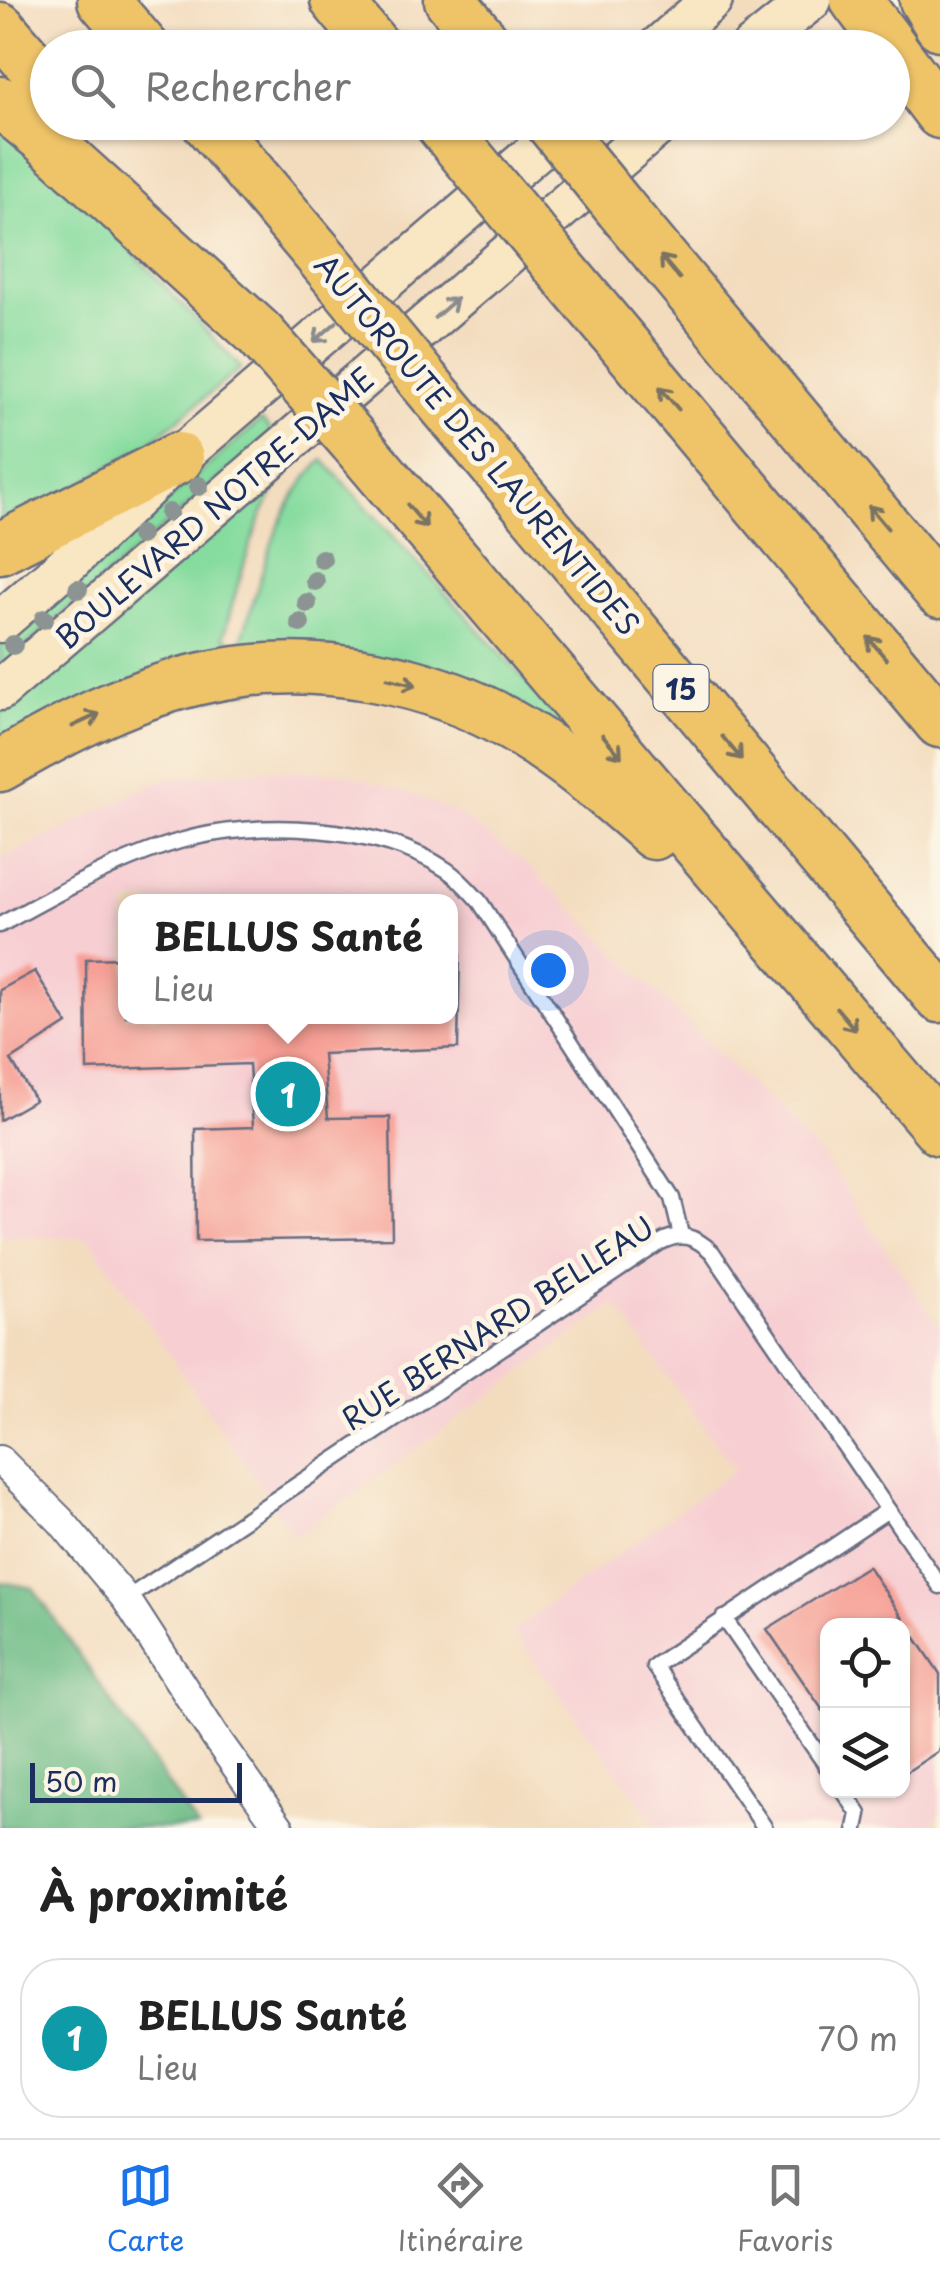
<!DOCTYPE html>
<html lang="fr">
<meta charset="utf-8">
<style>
:root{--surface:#fff;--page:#f2f2f2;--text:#222;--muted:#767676;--line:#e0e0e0;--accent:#1a73e8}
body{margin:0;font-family:"Playpen Sans",sans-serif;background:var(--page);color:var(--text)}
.controls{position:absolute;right:30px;bottom:30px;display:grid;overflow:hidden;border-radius:20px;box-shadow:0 2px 8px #0004}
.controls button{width:90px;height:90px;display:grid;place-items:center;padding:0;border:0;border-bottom:2px solid var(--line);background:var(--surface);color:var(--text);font:50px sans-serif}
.scale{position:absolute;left:30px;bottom:25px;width:212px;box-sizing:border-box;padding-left:10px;border:5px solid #1b2f5e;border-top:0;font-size:28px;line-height:35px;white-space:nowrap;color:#1b2f5e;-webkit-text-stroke:8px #fcf5e5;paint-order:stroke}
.you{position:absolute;left:548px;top:970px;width:35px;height:35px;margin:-25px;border:8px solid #fff;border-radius:50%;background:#1a73e8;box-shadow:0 0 0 15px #1a73e833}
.badge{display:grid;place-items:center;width:65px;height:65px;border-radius:50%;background:var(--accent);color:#fff;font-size:32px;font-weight:700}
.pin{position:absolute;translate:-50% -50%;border:5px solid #fff;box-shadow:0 2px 10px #0006}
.popup{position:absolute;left:118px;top:894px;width:340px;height:130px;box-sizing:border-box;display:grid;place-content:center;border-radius:20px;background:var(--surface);filter:drop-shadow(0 2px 8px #0005);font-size:32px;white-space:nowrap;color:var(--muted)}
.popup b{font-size:38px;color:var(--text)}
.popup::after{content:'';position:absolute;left:50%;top:100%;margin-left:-20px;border:20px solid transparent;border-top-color:var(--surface)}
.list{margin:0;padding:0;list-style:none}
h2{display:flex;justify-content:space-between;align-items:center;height:130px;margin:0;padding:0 40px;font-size:42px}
h2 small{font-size:32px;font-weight:400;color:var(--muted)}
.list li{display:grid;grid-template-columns:65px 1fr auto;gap:30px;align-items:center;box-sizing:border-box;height:160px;margin:0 20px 20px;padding:0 20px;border:2px solid var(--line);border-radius:40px}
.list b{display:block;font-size:38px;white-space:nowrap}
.list p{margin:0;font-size:32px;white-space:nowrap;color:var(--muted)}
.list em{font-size:32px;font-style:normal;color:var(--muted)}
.icon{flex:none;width:55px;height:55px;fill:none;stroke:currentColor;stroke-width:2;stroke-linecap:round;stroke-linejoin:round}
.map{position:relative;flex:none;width:940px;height:1828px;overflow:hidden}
.search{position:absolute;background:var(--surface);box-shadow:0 2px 8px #0004;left:30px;right:30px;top:30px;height:110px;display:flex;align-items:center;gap:25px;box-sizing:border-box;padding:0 35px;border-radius:55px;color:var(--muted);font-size:38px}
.sheet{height:310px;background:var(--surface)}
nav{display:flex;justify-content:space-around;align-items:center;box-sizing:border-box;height:140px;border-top:2px solid var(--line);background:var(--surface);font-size:28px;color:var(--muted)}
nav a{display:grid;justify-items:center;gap:5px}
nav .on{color:var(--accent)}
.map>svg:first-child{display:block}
.built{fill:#f7cfd3;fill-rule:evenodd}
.green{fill:#86dc9f;stroke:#50867e;stroke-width:2.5}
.forest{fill:#6cbc86;stroke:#447672;stroke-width:2.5}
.building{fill:#f69f95}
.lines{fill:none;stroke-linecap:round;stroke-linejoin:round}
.lane-casing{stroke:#676c80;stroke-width:19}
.street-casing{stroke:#676c80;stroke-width:32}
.secondary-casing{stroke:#676c80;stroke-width:45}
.highway-casing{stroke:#676c80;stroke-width:55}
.lane{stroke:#fff;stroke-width:14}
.street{stroke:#fff;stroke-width:28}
.secondary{stroke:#f9e7c3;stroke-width:40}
.highway{stroke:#efc469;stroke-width:50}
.highway-bridge-casing{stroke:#676c80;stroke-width:55;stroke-linecap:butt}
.highway-bridge{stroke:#efc469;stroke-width:50}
.tree{fill:#8b9492}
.oneway{stroke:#7a7263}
.oneway2{stroke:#8a8b90}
.labels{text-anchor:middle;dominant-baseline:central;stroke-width:10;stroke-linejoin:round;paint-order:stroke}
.shield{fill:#fcf5e5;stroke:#5e6a86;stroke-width:2.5}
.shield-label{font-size:28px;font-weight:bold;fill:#1b2f5e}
.street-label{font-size:30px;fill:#1b2f5e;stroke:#fcf5e5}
</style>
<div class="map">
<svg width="940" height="1828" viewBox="0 0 940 1828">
<rect width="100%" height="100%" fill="#fcf5e5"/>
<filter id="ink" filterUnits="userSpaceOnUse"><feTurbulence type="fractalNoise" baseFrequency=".01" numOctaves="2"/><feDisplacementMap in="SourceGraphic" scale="20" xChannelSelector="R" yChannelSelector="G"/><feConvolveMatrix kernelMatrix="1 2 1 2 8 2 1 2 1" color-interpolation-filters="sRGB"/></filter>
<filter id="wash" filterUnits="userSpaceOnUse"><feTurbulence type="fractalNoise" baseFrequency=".0048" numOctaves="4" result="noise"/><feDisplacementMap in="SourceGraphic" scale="40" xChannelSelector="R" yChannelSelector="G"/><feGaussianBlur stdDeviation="2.25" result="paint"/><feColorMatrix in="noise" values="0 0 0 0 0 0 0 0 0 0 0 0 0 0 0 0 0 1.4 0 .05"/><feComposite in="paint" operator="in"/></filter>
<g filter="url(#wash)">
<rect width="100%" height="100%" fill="#f3dcbe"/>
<path class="built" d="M249,770L344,773L409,793L458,814L528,865L821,1155L940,1328V1815L921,1828H659L512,1631L735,1470L615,1304L295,1537L89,1238L0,1236V860L163,779ZM126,902H450V1016H126ZM828,1626H902V1790H828Z"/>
<g class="green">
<polygon points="0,121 91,207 241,368 143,448 0,530"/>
<polygon points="261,420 273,433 0,668 0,643"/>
<path d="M323,460L569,727L557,740L375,661L0,748V713L292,463C254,514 240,578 223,638L240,644C263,578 271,511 323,460Z"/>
</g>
<polygon class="forest" points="0,1582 33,1588 198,1828 0,1828"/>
<g id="blocks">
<g class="building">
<polygon points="460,951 458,1048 323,1054 328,1118 390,1117 392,1238 196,1241 195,1129 253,1127 249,1064 87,1070 86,959 126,958 126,1016 450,1016 450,952"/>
<polygon points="35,971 67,1024 11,1060 35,1100 0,1120 0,990"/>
<polygon points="868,1566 940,1674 940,1750 902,1775 902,1626 828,1626 828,1718 767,1629"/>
</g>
</g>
</g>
<g filter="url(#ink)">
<use href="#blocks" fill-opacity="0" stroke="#676c80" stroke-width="2.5"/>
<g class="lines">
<g class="lane-casing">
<g id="lane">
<path d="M0,925C56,894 118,859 180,841C257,819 379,824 447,870C460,879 470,891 480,902L672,1198L681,1235"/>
<path d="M126,1599L659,1243C680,1231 695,1236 712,1252L940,1586"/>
<polyline points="724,1618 828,1768"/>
<polyline points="843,1790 859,1814 856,1828"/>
<polyline points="765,1828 654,1666 888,1510"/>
</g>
</g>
<g class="street-casing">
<polyline id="street" points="0,1460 61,1521 126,1599 216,1738 280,1828"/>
</g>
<g class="secondary-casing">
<g id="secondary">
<polyline points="657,48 712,0"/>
<polyline points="751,48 811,0"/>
<polyline points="0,622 66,565 178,458 570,122"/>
<polyline points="0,690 662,122"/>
</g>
</g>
<g class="highway-casing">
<g id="highway">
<polyline points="103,0 144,48"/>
<polyline points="336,0 376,48"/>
<polyline points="450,0 489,48"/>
<polyline points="856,0 892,48"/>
<polyline points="925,0 940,25"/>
<polyline points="0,28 48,84"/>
<polyline points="892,49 940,113"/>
<polyline points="0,102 44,138 259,333"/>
<polyline points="207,122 332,270"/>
<polyline points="439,122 467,156"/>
<polyline points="621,209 940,592"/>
<polyline points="555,262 940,722"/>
<polyline points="422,379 940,997"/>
<polyline points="354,441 940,1130"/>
<polyline points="0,548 178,458"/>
<path d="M0,766C65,728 134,692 208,677C312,655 432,676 522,732C570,761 612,797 654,834"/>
</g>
</g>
<use href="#lane" class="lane"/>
<use href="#street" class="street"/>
<use href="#secondary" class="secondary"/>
<use href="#highway" class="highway"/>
<g class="highway-bridge-casing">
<g id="highway-bridge">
<polyline points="550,122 621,209"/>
<polyline points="467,156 555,262"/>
<polyline points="332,270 422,379"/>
<polyline points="259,333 354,441"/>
</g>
</g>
<use href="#highway-bridge" class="highway-bridge"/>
</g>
<g class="tree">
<circle cx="199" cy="486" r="10"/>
<circle cx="169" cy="513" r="10"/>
<circle cx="140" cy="535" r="10"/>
<circle cx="322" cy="559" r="10"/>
<circle cx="315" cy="581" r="10"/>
<circle cx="78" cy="589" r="10"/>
<circle cx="307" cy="603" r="10"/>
<circle cx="44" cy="619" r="10"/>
<circle cx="300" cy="623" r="10"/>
<circle cx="13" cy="645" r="10"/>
</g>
<defs><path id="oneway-shaft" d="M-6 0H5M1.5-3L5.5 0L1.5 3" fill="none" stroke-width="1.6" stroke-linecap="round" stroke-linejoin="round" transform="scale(2.5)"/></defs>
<g class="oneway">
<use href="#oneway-shaft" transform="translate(670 267) rotate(-130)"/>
<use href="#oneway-shaft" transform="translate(669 398) rotate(-130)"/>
<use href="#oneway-shaft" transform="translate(417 516) rotate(50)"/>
<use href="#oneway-shaft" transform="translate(878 517) rotate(-130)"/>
<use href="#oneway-shaft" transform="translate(877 648) rotate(-130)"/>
<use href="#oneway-shaft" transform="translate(402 682) rotate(14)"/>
<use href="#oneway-shaft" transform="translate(86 720) rotate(-25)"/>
<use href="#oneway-shaft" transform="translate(612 746) rotate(50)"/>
<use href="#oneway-shaft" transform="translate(732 748) rotate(50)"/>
<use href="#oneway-shaft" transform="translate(846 1019) rotate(50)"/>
</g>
<g class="oneway2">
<use href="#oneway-shaft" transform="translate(446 308) rotate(-41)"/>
<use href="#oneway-shaft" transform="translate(325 332) rotate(139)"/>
</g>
</g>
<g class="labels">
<rect class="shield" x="653.5" y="665" width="55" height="46" rx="8"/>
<g class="shield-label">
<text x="681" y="688">15</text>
</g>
<g class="street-label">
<text transform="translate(478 444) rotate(50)">AUTOROUTE DES LAURENTIDES</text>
<text transform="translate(214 507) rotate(-41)">BOULEVARD NOTRE-DAME</text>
<text transform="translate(497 1322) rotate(-33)">RUE BERNARD BELLEAU</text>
</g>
</g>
</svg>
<div class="controls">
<button><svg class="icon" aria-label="locate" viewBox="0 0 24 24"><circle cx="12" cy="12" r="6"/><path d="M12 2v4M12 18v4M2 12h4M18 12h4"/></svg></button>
<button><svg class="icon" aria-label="layers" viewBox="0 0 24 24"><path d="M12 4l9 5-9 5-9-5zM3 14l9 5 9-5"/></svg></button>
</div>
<div class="scale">50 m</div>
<div class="you"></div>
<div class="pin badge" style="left:288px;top:1094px;background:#0f9aa8">1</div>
<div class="popup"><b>BELLUS Santé</b>Lieu</div>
<div class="search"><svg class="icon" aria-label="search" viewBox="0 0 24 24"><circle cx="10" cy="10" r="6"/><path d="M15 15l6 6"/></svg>Rechercher</div>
</div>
<section class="sheet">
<h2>À proximité<small></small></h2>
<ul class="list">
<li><span class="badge" style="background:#0f9aa8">1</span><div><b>BELLUS Santé</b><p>Lieu</p></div><em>70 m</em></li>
</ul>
</section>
<nav>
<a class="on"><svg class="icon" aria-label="map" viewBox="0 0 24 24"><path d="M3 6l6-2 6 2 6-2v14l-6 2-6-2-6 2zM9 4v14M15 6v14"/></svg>Carte</a>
<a><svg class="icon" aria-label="directions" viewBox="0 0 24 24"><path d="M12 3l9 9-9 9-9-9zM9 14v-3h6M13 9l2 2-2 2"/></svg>Itinéraire</a>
<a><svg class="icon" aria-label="saved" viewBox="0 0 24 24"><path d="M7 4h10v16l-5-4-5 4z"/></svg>Favoris</a>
</nav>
